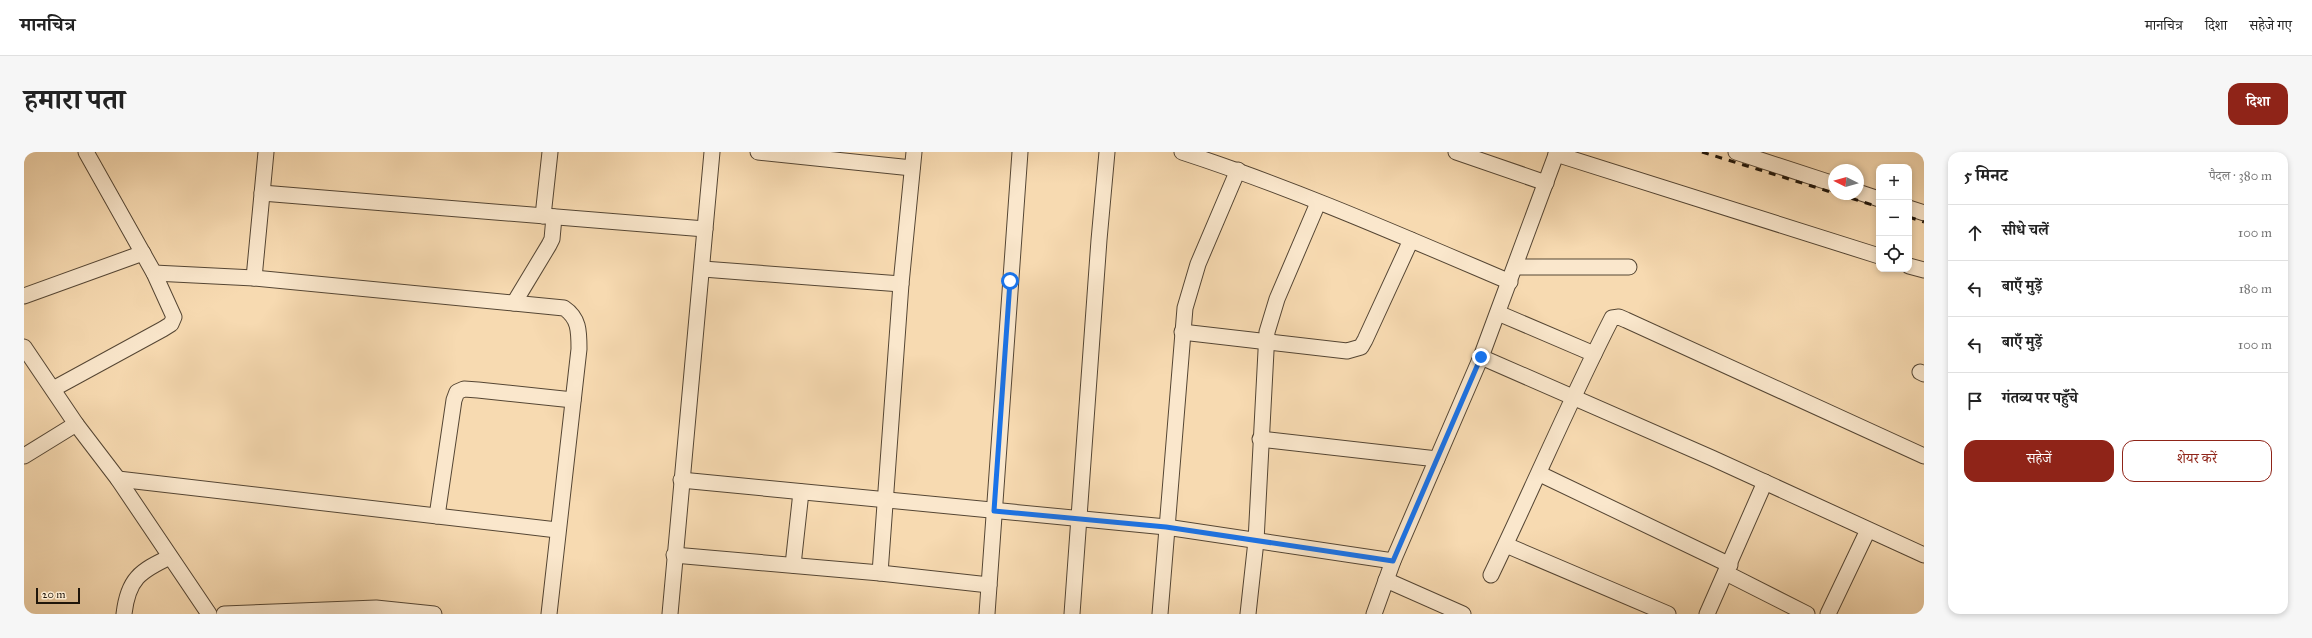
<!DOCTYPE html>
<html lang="hi">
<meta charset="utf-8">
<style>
:root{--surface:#fff;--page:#f6f6f6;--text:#222;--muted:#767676;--line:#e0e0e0;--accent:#8f2418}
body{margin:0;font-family:"IM FELL Great Primer","Noto Serif Devanagari",serif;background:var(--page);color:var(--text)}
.controls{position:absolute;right:12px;top:12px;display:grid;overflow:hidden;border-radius:8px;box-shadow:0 2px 6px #0003}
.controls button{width:36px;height:36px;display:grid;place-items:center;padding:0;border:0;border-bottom:1px solid var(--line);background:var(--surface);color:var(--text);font:20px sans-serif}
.compass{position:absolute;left:1804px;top:12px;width:36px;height:36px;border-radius:50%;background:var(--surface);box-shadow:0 2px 6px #0003;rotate:275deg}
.scale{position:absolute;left:12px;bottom:10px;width:44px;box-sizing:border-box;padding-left:4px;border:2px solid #1f150a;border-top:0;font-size:11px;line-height:14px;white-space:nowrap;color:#1f150a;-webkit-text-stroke:3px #fae7cc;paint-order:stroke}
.stop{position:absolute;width:12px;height:12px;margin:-9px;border:3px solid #1a73e8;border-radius:50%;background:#fff}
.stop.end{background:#1a73e8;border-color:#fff;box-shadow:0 1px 4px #0008}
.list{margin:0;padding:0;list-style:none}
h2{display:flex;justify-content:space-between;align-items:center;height:52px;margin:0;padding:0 16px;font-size:17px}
h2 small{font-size:13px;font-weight:400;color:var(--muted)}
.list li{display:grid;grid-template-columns:26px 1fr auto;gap:12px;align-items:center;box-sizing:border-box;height:56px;padding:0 16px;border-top:1px solid var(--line)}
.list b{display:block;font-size:15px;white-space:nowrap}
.list em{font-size:13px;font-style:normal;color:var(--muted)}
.actions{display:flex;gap:8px;padding:12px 16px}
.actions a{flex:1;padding:9px 0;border:1px solid var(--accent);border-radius:12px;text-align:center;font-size:14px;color:var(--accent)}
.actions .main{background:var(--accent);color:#fff}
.icon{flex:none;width:22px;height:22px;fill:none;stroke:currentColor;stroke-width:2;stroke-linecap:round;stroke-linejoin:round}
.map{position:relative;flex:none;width:1900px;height:462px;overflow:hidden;border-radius:12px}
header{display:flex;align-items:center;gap:24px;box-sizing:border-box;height:56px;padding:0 20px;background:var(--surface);border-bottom:1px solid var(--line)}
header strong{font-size:19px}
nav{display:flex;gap:22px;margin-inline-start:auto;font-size:14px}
.intro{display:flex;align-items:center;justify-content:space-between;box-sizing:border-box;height:96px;padding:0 24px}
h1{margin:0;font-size:28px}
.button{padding:10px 18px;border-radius:12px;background:var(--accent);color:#fff;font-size:14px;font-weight:700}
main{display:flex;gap:24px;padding:0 24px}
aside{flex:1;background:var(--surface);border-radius:12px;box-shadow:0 2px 6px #0003}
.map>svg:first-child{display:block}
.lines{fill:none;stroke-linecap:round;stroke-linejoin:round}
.minor-casing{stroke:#554634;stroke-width:17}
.minor{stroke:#fae7cc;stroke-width:15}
.rail{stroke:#1f150a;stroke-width:3;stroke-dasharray:7 7;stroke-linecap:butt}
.route{stroke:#1a73e8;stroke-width:5}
</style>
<header>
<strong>मानचित्र</strong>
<nav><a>मानचित्र</a><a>दिशा</a><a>सहेजे गए</a></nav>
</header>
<div class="intro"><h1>हमारा पता</h1><a class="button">दिशा</a></div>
<main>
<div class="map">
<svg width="1900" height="462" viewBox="0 0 1900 462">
<rect width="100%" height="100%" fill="#f7dab1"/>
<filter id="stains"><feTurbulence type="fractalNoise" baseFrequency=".005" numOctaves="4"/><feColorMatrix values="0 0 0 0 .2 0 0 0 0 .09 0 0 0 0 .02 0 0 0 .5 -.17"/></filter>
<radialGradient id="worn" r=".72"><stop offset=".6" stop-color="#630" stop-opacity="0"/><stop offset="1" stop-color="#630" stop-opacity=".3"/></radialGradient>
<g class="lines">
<g class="minor-casing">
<g id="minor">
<polyline points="734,0 888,16"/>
<path d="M1158,0C1269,36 1378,84 1486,130"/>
<polyline points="1432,0 1522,31"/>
<polyline points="1712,0 1810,32"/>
<polyline points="1532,2 1855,104"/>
<polyline points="1834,40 1855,47"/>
<polyline points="238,41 681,77"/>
<polyline points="1885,56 1900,61"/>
<polyline points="519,64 526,0"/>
<polyline points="1885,114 1900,118"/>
<polyline points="1492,115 1605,115"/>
<polyline points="679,117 877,132"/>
<path d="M130,121L230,126L540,156C555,166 555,179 555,197L525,462"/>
<polyline points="230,126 242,0"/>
<polyline points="0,144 119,101"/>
<polyline points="490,151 525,93 528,87 530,65"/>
<polyline points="1474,161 1570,202"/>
<polyline points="1158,180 1323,199 1337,195 1341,188 1387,88"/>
<polyline points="0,195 52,272 94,327 185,462"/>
<polyline points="1457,205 1688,306 1900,403"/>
<polyline points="1896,220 1900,222"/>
<polyline points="29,237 139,177 147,172 150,165 130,121 62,0"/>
<polyline points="1236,287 1413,307"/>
<polyline points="0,304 52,272"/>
<polyline points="1516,322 1706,413"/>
<polyline points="94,327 533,378"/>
<polyline points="657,328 1142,375 1369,409"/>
<polyline points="413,364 430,248 433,240 440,237 454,238 549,248"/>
<polyline points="1482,393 1644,462"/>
<polyline points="650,403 856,421 965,433"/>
<polyline points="769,413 777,340"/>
<polyline points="856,421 877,132 890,0"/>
<polyline points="1702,421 1783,462"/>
<path d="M1467,423C1508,338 1545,250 1588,166L1595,165L1602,168L1900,304"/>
<polyline points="1362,428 1439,462"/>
<path d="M100,462C104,427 116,419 146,405"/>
<polyline points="200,462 352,456 410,462"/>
<polyline points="646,462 688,0"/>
<polyline points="963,462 996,0"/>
<polyline points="1048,462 1075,88 1083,0"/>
<polyline points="1136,462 1161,156 1174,112 1214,18"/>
<polyline points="1224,462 1232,389 1243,180 1253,147 1294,51"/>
<polyline points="1350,462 1369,409 1457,205 1533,0"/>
<polyline points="1683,462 1741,330"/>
<polyline points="1804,462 1844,378"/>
</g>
</g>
<use href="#minor" class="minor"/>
<g class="rail">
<polyline points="1678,0 1810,41"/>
<polyline points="1814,42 1855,55"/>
<polyline points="1885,65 1900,70"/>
</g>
</g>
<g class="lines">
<polyline class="route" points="986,129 970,359 1142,375 1369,409 1457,205"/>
</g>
<rect width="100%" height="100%" filter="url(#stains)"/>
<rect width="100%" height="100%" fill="url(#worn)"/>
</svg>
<div class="controls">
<button>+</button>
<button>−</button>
<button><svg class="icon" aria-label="locate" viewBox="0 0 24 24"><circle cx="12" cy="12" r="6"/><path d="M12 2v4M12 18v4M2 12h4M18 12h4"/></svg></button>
</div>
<svg class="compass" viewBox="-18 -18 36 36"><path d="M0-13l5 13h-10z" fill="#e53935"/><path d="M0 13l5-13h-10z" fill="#767676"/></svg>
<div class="scale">20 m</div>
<div class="stop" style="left:986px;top:129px"></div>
<div class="stop end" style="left:1457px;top:205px"></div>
</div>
<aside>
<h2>5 मिनट<small>पैदल · 380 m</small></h2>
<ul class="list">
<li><svg class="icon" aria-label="ahead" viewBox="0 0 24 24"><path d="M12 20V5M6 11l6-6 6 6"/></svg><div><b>सीधे चलें</b></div><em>100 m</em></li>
<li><svg class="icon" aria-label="left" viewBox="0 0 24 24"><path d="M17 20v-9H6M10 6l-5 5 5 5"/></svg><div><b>बाएँ मुड़ें</b></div><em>180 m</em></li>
<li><svg class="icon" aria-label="left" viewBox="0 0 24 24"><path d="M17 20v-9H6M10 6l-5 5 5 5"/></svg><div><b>बाएँ मुड़ें</b></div><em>100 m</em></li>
<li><svg class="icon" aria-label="arrive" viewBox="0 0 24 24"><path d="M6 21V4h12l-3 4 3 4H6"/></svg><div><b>गंतव्य पर पहुँचे</b></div></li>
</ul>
<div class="actions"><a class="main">सहेजें</a><a>शेयर करें</a></div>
</aside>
</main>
